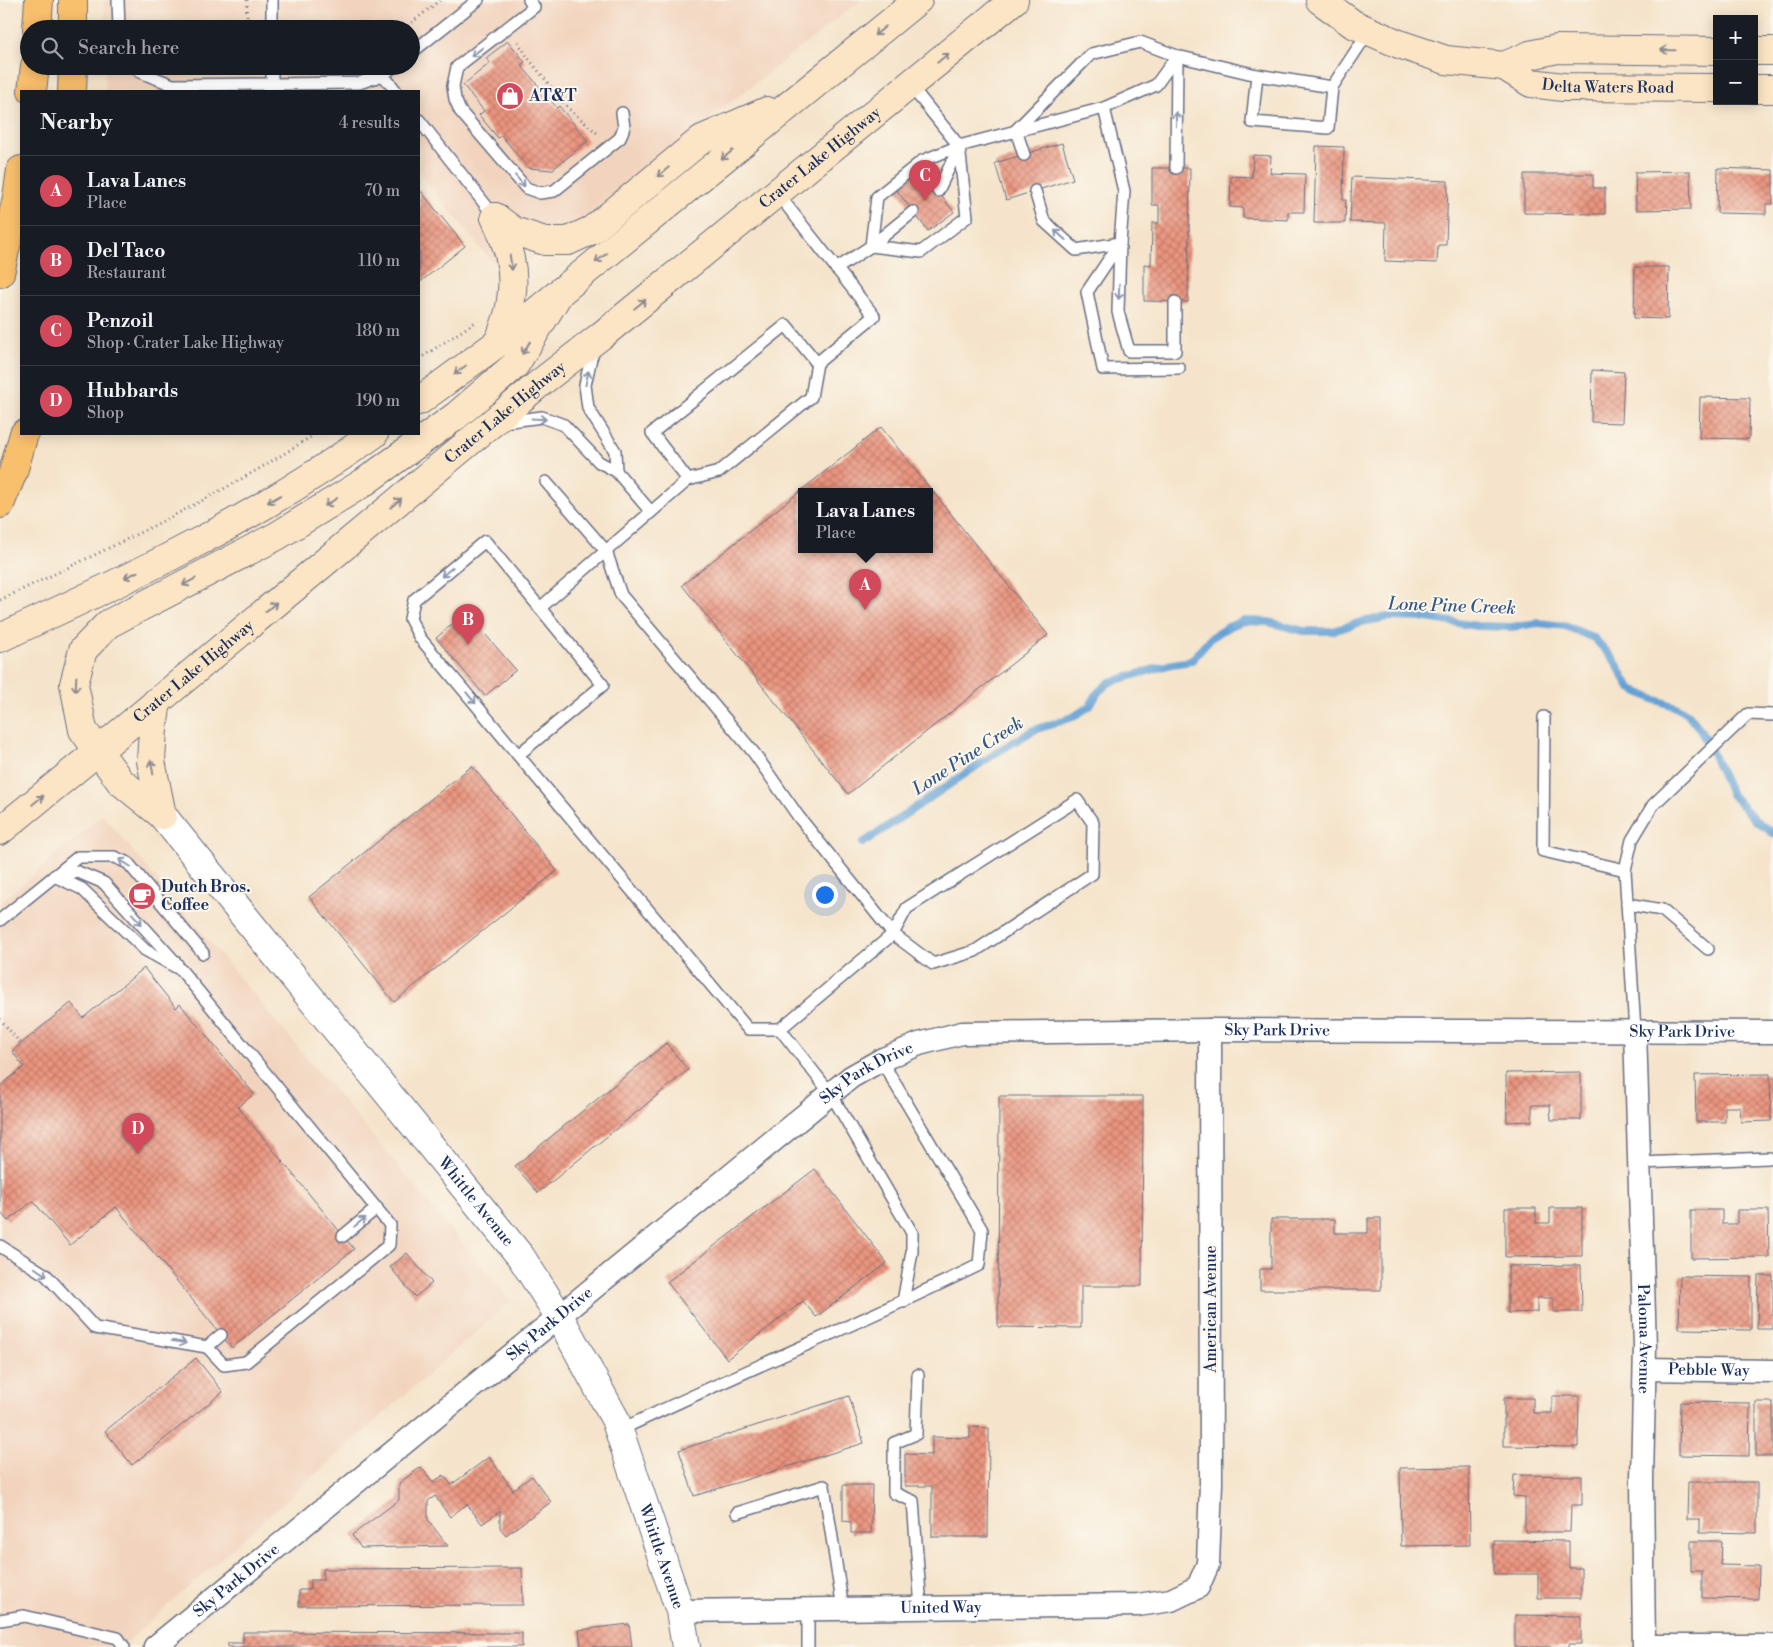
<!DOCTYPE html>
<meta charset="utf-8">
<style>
:root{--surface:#171b24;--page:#242831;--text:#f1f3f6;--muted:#9ea1a6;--line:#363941;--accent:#d1495b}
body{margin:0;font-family:"Libre Bodoni",serif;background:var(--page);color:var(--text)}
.controls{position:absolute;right:15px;top:15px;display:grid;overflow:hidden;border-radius:0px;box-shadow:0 2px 12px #0003}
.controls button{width:45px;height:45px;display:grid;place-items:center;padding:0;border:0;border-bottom:1px solid var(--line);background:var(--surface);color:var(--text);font:25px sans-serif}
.you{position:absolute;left:824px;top:894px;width:18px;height:18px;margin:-12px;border:4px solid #fff;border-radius:50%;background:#1a73e8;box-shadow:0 0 0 8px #1a73e833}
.badge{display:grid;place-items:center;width:32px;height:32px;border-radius:50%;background:var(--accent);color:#fff;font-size:16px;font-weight:700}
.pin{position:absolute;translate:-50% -41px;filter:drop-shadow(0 1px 2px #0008)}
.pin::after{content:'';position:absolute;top:26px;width:18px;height:15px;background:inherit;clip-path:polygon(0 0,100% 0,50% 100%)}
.popup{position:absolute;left:798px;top:488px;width:135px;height:65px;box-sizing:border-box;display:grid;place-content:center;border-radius:0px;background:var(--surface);filter:drop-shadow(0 1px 4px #0005);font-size:16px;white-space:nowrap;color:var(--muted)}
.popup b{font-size:19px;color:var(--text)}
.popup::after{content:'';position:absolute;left:50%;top:100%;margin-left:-10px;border:10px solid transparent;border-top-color:var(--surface)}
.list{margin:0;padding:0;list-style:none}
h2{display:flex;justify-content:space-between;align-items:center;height:65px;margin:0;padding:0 20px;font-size:21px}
h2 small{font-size:16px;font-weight:400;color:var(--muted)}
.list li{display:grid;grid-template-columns:32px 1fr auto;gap:15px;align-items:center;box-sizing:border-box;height:70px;padding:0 20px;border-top:1px solid var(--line)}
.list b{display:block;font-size:19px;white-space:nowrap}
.list p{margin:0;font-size:16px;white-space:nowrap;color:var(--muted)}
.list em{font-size:16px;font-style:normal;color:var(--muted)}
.icon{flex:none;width:28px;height:28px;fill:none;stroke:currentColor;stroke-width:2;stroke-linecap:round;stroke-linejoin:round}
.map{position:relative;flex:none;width:1773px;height:1647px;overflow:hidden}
.search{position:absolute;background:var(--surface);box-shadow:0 2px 12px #0003;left:20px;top:20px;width:400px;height:55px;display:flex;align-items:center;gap:12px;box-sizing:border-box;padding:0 18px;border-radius:28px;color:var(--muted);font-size:19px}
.panel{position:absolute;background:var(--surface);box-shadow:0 2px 12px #0003;left:20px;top:90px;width:400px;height:345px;border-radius:0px}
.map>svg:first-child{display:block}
.built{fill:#f2d4be}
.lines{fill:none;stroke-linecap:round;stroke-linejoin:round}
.stream{stroke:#63a0d4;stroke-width:8}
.building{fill:url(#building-cross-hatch);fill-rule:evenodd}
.service-casing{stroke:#676e84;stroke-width:14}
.minor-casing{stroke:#676e84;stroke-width:25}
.tertiary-casing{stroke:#676e84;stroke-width:30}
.secondary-casing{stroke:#676e84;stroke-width:30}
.trunk-casing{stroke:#676e84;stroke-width:30}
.path{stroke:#676e84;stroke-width:3;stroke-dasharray:1 4;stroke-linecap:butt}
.service{stroke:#fff;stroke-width:11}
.minor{stroke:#fff;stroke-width:22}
.tertiary{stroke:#fff;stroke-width:28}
.secondary{stroke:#fce5c4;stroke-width:28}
.trunk{stroke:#f8bf6c;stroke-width:28}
.oneway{stroke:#8c8a91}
.oneway2{stroke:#8d97ae}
.labels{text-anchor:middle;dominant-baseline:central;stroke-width:4;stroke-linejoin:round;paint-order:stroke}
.street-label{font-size:16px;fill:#1b2f5e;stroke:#fbf7ec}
.poi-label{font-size:16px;font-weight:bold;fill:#1b2f5e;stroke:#fbf7ec;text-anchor:start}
.water-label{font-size:18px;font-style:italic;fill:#345787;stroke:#fbf7ec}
</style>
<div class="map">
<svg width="1773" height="1647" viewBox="0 0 1773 1647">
<defs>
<pattern id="building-cross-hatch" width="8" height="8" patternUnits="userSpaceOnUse" patternTransform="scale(1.25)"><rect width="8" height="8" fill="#eb957f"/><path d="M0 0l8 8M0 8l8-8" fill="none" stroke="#be7a6b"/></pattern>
</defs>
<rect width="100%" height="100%" fill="#fbf7ec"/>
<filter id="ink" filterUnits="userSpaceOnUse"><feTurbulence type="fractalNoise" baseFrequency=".02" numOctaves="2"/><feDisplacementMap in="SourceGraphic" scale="10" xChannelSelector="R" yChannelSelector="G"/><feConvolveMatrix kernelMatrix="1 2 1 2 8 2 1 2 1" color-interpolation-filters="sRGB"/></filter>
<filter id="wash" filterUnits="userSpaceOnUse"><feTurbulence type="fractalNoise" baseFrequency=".0096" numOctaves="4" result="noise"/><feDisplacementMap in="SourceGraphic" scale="20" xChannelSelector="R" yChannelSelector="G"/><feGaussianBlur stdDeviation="1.12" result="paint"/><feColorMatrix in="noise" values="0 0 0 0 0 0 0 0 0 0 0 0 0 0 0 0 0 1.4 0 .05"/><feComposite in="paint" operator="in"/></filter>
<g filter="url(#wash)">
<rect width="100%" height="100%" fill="#f5e4cb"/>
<g class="built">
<polygon points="104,0 861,0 506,279 419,173 419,91 105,91 105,66 411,66 411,29 105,29"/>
<polygon points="103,815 511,1301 121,1647 0,1647 0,903"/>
</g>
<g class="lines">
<polyline class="stream" points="863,843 999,751 1034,730 1073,717 1090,706 1098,692 1110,682 1172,664 1191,661 1212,637 1228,627 1243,621 1268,622 1304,631 1333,631 1361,622 1388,617 1426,618 1477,626 1511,627 1538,623 1566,626 1594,638 1615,661 1630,688 1653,699 1674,706 1688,714 1699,728 1709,746 1731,794 1755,820 1773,833"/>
</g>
<g id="blocks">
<g class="building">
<polygon points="508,41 525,62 521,65 557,108 559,106 588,141 552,170 528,168 501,135 498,138 479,115 484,111 463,85 490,63 486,58"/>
<polygon points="1062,143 1073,179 1006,200 995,163"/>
<polygon points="1316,146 1344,147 1343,200 1346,200 1345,223 1314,223"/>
<polygon points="1253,155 1271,156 1270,173 1305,174 1304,212 1288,212 1288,220 1243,218 1243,208 1230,207 1231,176 1252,177"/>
<polygon points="1152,168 1190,168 1188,302 1144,301 1144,264 1151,265 1152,223 1159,223 1159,205 1152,205"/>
<polygon points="1718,168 1773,170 1773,204 1766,204 1766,214 1717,213"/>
<polygon points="920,169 954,212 928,231 895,188"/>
<polygon points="1690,171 1691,209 1636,210 1635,172"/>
<polygon points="1524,174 1593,174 1593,188 1605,188 1605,214 1524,213"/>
<polygon points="1352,177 1448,181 1446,245 1438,245 1437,263 1385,261 1386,223 1350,222"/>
<polygon points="419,189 465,246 419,283"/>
<polygon points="1635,267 1669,267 1668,319 1634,318"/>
<polygon points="1592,370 1624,372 1622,423 1591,422"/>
<polygon points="1700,397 1750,398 1749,439 1699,438"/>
<path d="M881,427L1048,635L848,794L682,585ZM801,491H929V549H801Z"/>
<polygon points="466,612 516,670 485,696 436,638"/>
<polygon points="472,766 557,871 394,1002 309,897"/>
<polygon points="145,887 152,895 139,905 133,897"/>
<polygon points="144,968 176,1008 180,1004 254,1094 238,1107 354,1249 232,1348 116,1207 70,1245 33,1201 8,1221 0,1212 0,1086 24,1067 12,1051 71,1003 83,1018"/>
<polygon points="666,1043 688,1070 538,1193 515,1166"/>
<polygon points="1581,1072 1581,1120 1551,1120 1550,1105 1532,1105 1532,1121 1507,1122 1506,1073"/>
<polygon points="1770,1074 1771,1121 1741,1122 1740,1107 1725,1107 1725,1122 1696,1122 1695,1075"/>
<polygon points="999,1096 1143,1096 1142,1286 1081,1286 1081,1328 998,1327"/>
<polygon points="815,1169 887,1263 816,1317 803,1301 727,1359 667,1282"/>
<polygon points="1505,1208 1536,1208 1536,1223 1550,1223 1550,1208 1582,1208 1582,1256 1505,1257"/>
<polygon points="1691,1210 1722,1210 1722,1224 1737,1224 1737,1210 1768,1210 1769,1257 1691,1258"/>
<polygon points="1368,1218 1381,1218 1381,1290 1260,1290 1260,1269 1271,1269 1271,1219 1335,1219 1335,1233 1368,1233"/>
<polygon points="407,1253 432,1283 415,1297 390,1267"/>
<polygon points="1581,1265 1582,1312 1553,1312 1553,1298 1537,1298 1537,1312 1508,1313 1508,1266"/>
<polygon points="1680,1276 1751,1277 1751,1330 1679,1329"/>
<polygon points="1758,1276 1773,1276 1773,1329 1757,1329"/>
<polygon points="196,1358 223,1392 132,1465 105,1431"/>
<polygon points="849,1396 864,1443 694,1496 679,1450"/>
<polygon points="1552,1396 1579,1396 1578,1447 1504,1446 1504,1398 1533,1398 1533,1413 1552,1413"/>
<polygon points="1680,1402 1750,1403 1749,1456 1679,1455"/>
<rect x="1756" y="1402" width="17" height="54"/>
<polygon points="970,1427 989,1428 988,1537 932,1537 932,1486 905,1486 905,1454 932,1455 932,1437 970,1438"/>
<polygon points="489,1457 513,1490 532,1476 551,1502 506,1535 500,1528 500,1511 482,1524 467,1504 450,1517 435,1496 428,1501 428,1520 448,1546 361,1548 352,1535 399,1500 399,1483 421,1467 433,1482 444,1475 451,1485"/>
<polygon points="1469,1467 1470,1545 1401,1546 1400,1468"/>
<polygon points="1514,1475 1582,1476 1582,1505 1571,1505 1570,1532 1525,1532 1525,1497 1513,1496"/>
<polygon points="1688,1482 1757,1482 1757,1533 1700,1532 1700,1519 1687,1519"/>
<polygon points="843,1485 872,1485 871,1533 851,1533 851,1522 843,1521"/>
<polygon points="1494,1540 1569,1541 1569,1568 1581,1568 1581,1598 1538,1598 1538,1574 1494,1574"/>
<polygon points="1691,1541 1722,1541 1721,1565 1759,1566 1758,1599 1702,1598 1702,1571 1691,1571"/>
<polygon points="522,1568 523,1605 299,1606 299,1590 310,1590 310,1580 323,1580 323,1569"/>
<polygon points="1515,1615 1581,1616 1581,1644 1569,1644 1569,1647 1515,1647"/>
<polygon points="629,1624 632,1647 581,1647 579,1630"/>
<polygon points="243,1632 522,1633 522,1647 228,1647 228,1643 243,1643"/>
</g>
</g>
</g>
<g filter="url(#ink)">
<use href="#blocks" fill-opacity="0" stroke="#676e84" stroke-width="1"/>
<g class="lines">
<g class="service-casing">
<g id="service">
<polyline points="118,0 119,29"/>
<polyline points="272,0 272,29"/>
<polyline points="529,0 534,7 457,67 453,86 455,99 460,111 526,188 540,193 554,191 620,138 624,127 622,113"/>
<polyline points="411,53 478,0"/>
<polyline points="135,66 140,72 173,85 359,83 383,75"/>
<polyline points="272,66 272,84"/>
<polyline points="394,66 383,75 396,91"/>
<polyline points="1257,75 1252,122 1328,128 1332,87"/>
<polyline points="1104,108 1124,191 1120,243 1087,292 1103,369 1179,368"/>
<polyline points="419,120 495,217"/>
<polyline points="1024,155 1016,130 1091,54 1140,42 1177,56 1176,168"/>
<polyline points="938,191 959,147"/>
<polyline points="1035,191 1044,221 1076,250 1120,243 1118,312 1129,351 1175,351 1175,302"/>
<polyline points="871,246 921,252 967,217 959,146 910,85"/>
<polyline points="871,246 913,212"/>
<polyline points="836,269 871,246 877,197 922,161 959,146 1104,108 1156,85 1177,56 1257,75 1332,87 1369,31"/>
<polyline points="503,422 542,417 564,425 599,462 616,471 615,451 588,408 585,385 591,358 596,347"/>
<polyline points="616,471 651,512"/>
<polyline points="688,480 652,433 786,325 817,363"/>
<polyline points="546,482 606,551 621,595 754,753 798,816 893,934 780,1029"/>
<polyline points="540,608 603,685 518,755 748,1029 780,1029 831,1094 912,1233 912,1252 903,1302"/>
<polyline points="1544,717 1543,851 1625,870"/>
<polyline points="518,755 420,638 410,619 414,600 485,541 540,608 688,480 719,472 811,397 817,363 874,316 777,193"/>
<polygon points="1077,800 1093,823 1092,874 975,951 933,964 893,934 907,908"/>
<polyline points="56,876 78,872 104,883 177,964"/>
<polyline points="1627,904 1662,910 1708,949"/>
<polyline points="0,920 78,857 114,857 128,863 203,953"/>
<polyline points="1635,1031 1625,870 1632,840 1653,805 1748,714 1773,715"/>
<polyline points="1639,1163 1769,1158"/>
<polyline points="343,1236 377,1208"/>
<polyline points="0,1246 46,1275 95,1328 207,1347 224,1365 246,1362 389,1245 390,1225 181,970 145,950 82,889 54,876"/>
<polyline points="207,1347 221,1335"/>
<polyline points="918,1375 916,1434 894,1443 894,1493 913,1501 921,1608"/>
<path d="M618,1431C738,1373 861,1323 979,1265L982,1230L881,1060"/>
<polyline points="737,1513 824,1486 843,1609"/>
<polyline points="808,1610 808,1647"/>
<polyline points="0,1620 24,1616 118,1638 124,1647"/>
</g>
</g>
<g class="minor-casing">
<g id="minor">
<path id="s1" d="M1635,1031L1645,1346L1642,1479L1644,1647"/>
<path id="s2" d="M1645,1369L1773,1371"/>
<path id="s3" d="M680,1611L1138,1605L1171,1600L1198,1587L1208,1564L1211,1483L1210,1030"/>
<polyline points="1644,1646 1773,1646"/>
<path id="s4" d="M155,1647L851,1077L881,1060L919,1044L962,1033L1210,1030L1773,1032"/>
</g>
</g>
<g class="tertiary-casing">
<g id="tertiary">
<path id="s5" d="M162,815L521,1257L559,1316L615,1419L680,1611L686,1647"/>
</g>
</g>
<g class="secondary-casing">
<g id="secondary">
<path id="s6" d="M1320,0L1353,24L1399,44L1446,60L1504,66L1531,83L1563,87L1717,88"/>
<polyline points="1754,51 1773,51"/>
<polyline points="1504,66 1530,55 1557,49 1717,51"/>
<polyline points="1754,89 1773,89"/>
<polyline points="495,217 514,231 545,241 568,241 592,230 702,139 767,111"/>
<path d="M495,217C508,246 516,268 511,300C510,314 503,329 499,342"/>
<polyline points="419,401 499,342 918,0"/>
<path d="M0,638C59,610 120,583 179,552C246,518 312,478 374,434"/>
<polyline points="157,701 153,729 151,761 162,815"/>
<polyline points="162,815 120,781 83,730 74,684 83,650 108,624 277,536 363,483 456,416 515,365 560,292"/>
<path id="s7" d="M0,831L98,751L540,383L602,335L1014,0"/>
</g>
</g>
<g class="trunk-casing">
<g id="trunk">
<polyline points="73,0 73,29"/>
<polyline points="37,29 39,0"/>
<polyline points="32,91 35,66"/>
<polyline points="72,91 73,66"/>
<polyline points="0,273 17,197 21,170"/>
<polyline points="0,504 13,472 24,434"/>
</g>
</g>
<g class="path">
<polyline points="247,0 247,29"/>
<polyline points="404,29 440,0"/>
<polyline points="518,42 528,58 569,109 597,133"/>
<polyline points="419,359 477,321"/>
<path d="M0,600C107,549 216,499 315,434"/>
<polyline points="0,1019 21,1044"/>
</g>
<use href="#service" class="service"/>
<use href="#minor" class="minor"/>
<use href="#tertiary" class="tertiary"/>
<use href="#secondary" class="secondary"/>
<use href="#trunk" class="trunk"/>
</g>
<defs><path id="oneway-shaft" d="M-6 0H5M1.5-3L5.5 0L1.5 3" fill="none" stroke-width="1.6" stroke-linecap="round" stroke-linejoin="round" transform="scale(1.25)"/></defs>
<g class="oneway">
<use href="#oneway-shaft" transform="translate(880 31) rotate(141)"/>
<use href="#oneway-shaft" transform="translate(1668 50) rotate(-179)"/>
<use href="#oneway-shaft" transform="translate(943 58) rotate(-39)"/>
<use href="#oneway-shaft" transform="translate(727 155) rotate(141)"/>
<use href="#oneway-shaft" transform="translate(663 172) rotate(141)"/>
<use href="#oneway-shaft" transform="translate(601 258) rotate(141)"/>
<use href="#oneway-shaft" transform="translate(511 263) rotate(81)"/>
<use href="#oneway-shaft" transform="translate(640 304) rotate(-39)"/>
<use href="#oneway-shaft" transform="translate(526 348) rotate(122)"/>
<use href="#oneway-shaft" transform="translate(460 370) rotate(143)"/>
<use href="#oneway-shaft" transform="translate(274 499) rotate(150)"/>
<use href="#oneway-shaft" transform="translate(331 502) rotate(148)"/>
<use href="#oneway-shaft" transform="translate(396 503) rotate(-40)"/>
<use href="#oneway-shaft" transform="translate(131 575) rotate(154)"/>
<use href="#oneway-shaft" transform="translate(189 582) rotate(152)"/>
<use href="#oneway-shaft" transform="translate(271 607) rotate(-40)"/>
<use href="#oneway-shaft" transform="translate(76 684) rotate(92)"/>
<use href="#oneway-shaft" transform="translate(152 767) rotate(-100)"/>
<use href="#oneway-shaft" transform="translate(38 800) rotate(-39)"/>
</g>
<g class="oneway2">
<use href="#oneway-shaft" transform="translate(477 52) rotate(142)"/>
<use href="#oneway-shaft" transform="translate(1176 119) rotate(-90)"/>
<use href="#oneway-shaft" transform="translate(520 181) rotate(49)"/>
<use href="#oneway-shaft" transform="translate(1060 235) rotate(-138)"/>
<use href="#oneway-shaft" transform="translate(1119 292) rotate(92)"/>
<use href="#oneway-shaft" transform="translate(587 378) rotate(-78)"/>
<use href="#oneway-shaft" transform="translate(539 419) rotate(3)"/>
<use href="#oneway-shaft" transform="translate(447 572) rotate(140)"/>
<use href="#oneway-shaft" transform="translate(471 698) rotate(50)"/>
<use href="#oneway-shaft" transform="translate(125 863) rotate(-148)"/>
<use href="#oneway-shaft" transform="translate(137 919) rotate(48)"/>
<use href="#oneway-shaft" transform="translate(360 1222) rotate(-39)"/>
<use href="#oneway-shaft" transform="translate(41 1272) rotate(35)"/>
<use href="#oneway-shaft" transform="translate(179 1342) rotate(10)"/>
</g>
</g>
<defs>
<g id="shop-disc" transform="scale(1.4375)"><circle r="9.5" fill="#d1495b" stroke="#fbf7ec"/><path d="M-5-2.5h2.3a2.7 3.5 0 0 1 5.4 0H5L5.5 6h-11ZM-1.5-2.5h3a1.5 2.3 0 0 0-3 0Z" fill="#fff"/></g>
<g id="cafe-disc" transform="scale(1.4375)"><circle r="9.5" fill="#d1495b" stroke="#fbf7ec"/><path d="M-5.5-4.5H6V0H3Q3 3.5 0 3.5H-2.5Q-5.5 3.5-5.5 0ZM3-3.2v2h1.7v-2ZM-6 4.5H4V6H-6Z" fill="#fff"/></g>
</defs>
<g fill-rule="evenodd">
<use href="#shop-disc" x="510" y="96"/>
<use href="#cafe-disc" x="142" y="896"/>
</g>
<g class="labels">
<g class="street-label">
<text stroke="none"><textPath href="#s6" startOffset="308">Delta Waters Road</textPath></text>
<text stroke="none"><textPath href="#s7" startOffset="1061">Crater Lake Highway</textPath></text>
<text stroke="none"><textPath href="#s7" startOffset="656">Crater Lake Highway</textPath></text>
<text stroke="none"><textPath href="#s7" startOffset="251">Crater Lake Highway</textPath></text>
<text stroke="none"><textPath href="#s4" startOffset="1335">Sky Park Drive</textPath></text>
<text stroke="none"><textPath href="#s4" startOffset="1740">Sky Park Drive</textPath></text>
<text stroke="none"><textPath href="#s4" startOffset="915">Sky Park Drive</textPath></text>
<text stroke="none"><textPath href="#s5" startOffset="498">Whittle Avenue</textPath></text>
<text transform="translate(1211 1309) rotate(-90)">American Avenue</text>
<text stroke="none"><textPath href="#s4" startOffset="510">Sky Park Drive</textPath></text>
<text stroke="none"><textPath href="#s1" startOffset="308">Paloma Avenue</textPath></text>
<text stroke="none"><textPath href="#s2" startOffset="64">Pebble Way</textPath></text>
<text stroke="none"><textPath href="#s5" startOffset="902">Whittle Avenue</textPath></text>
<text stroke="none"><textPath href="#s4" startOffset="105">Sky Park Drive</textPath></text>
<text stroke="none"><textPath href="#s3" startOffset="261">United Way</textPath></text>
</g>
<g class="poi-label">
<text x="529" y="96">AT&amp;T</text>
<text x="161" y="887">Dutch Bros.<tspan x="161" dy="18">Coffee</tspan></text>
</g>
<g class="water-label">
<text transform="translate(1452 606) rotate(2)">Lone Pine Creek</text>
<text transform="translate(968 756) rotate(-33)">Lone Pine Creek</text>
</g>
</g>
</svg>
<div class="controls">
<button>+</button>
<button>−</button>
</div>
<div class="you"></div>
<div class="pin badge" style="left:865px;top:610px">A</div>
<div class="popup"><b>Lava Lanes</b>Place</div>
<div class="pin badge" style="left:468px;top:645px">B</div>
<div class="pin badge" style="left:925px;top:201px">C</div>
<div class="pin badge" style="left:138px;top:1154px">D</div>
<div class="search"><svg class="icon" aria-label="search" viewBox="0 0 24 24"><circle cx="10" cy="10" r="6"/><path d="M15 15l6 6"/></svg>Search here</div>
<section class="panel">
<h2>Nearby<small>4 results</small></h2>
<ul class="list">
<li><span class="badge">A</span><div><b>Lava Lanes</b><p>Place</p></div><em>70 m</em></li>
<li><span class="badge">B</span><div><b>Del Taco</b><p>Restaurant</p></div><em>110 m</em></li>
<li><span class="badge">C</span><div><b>Penzoil</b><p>Shop · Crater Lake Highway</p></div><em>180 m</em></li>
<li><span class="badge">D</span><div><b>Hubbards</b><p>Shop</p></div><em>190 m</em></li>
</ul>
</section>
</div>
